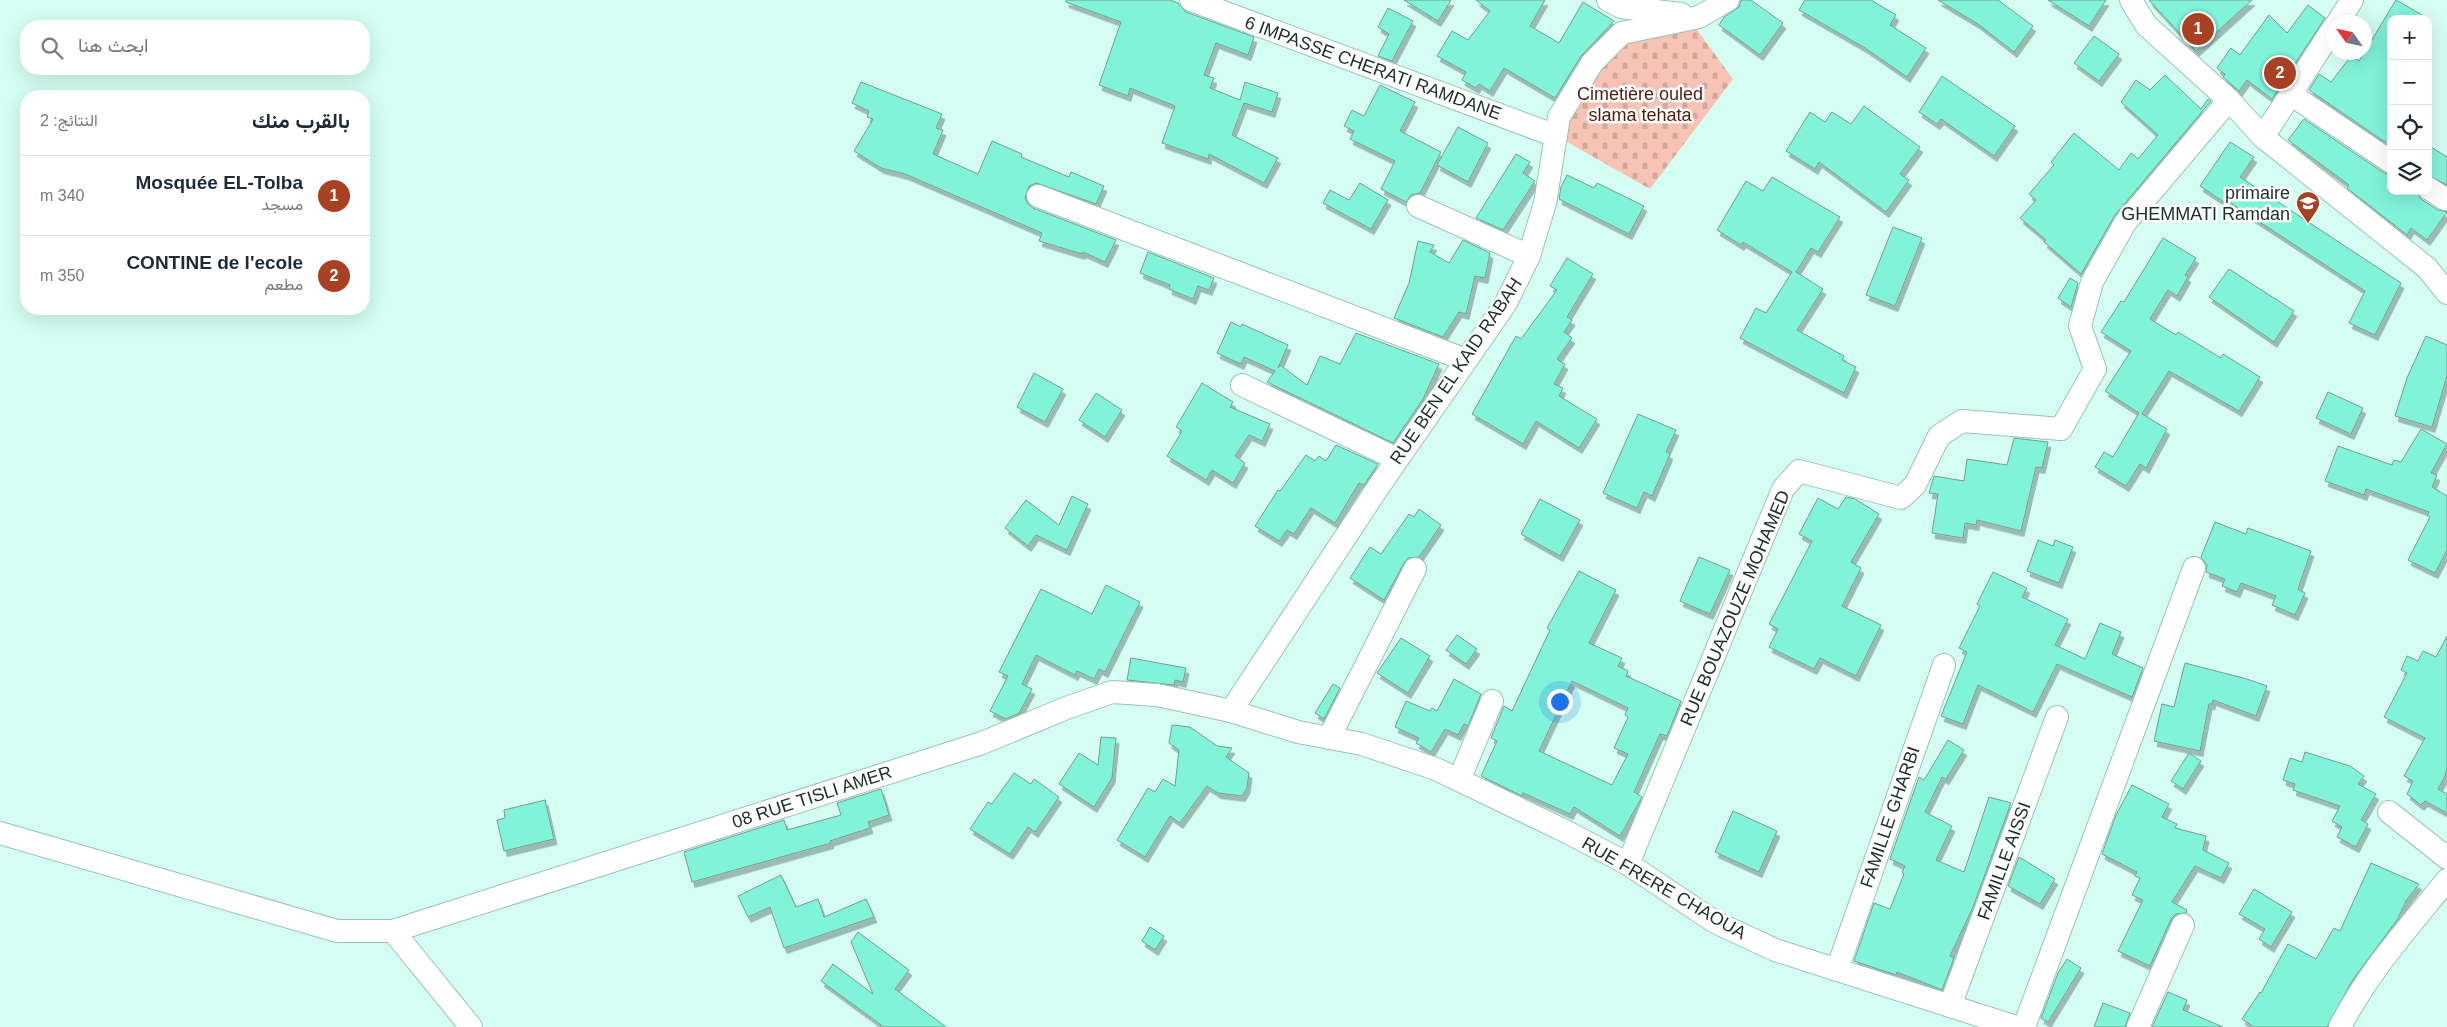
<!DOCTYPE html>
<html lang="ar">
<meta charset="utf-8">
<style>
:root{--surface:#fff;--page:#f2f2f3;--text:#1f2937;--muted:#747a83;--line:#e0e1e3;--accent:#a84024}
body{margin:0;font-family:Arial,Vazirmatn,sans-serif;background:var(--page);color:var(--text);direction:rtl}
.controls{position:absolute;right:15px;top:15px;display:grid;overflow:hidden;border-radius:10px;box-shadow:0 5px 20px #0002}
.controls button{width:45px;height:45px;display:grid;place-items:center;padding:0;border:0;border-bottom:1px solid var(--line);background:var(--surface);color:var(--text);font:25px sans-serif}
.compass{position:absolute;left:2327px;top:15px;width:45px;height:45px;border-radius:50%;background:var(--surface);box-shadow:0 5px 20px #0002;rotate:304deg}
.you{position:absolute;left:1559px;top:701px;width:18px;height:18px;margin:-12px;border:4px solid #fff;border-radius:50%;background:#1a73e8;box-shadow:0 0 0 8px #1a73e833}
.badge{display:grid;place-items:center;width:32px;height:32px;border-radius:50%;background:var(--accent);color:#fff;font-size:16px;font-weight:700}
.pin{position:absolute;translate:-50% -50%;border:2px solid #fff;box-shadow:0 1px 5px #0006}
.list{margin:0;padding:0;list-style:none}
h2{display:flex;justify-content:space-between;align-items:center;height:65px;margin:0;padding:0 20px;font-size:21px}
h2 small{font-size:16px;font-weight:400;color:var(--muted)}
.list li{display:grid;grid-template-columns:32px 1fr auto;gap:15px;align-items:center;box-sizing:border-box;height:80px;padding:0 20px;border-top:1px solid var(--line)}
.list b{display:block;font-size:19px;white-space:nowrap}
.list p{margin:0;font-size:16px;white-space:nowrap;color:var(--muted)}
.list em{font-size:16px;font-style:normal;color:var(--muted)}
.icon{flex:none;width:28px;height:28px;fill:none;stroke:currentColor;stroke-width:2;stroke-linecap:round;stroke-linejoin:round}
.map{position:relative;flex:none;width:2447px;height:1027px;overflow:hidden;direction:ltr}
.search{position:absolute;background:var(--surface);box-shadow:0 5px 20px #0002;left:20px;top:20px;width:350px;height:55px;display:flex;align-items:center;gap:12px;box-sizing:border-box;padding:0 18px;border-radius:20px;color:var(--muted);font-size:19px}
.panel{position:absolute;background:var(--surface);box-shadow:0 5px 20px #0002;left:20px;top:90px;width:350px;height:225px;border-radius:20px;direction:rtl}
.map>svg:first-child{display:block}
.cemetery{fill:url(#cemetery-stones)}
.building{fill:#80f3d9;stroke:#779d93;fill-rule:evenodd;filter:url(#shadow)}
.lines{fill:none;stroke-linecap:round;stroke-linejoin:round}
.minor-casing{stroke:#9bc3b8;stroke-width:24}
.minor{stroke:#fff;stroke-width:22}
.labels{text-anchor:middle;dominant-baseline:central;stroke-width:5;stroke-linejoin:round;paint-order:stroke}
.street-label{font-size:18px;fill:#1e2e2a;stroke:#fff}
.park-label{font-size:18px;fill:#521b0c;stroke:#fff}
.poi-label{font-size:18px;fill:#1e2e2a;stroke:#fff;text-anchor:end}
</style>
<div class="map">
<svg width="2447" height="1027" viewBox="0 0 2447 1027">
<defs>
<pattern id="cemetery-stones" width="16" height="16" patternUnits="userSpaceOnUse" patternTransform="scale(1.25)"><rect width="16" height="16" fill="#f6c3b5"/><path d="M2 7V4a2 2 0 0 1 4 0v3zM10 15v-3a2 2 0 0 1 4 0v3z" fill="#d2a89c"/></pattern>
<filter id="shadow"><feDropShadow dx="3" dy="5.5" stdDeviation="0" flood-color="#0004"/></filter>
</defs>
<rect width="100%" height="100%" fill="#d4fef2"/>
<polygon class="cemetery" points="1695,27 1733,79 1650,189 1560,138 1562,117 1623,36"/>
<g class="building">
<polygon points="1066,0 1170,0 1178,3 1186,12 1254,37 1248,55 1216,43 1204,75 1214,78 1210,88 1240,100 1245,82 1278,93 1272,112 1244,103 1232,135 1278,158 1264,183 1209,154 1208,159 1162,143 1175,106 1130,88 1128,96 1099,85 1121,22 1066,2"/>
<polygon points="1404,0 1451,0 1438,21"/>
<polygon points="1476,0 1545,0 1530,26 1559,43 1583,2 1614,21 1581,56 1555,98 1504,68 1490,91 1479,84 1476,88 1462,80 1466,72 1437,56 1452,31 1468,40 1490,11"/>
<polygon points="1741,0 1751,0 1783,23 1760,55 1719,25 1724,17 1739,7"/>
<polygon points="1805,0 1871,0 1896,15 1890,25 1926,48 1907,77 1865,48 1799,10"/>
<polygon points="1938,0 1998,0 2033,26 2014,52 1978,24"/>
<polygon points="2048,0 2106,0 2089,26"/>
<polygon points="2149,0 2252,0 2196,51"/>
<polygon points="2396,0 2429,19 2391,19 2391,146 2309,90 2319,74 2331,82 2351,56 2359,61"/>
<polygon points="2308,5 2325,18 2272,99 2247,80 2239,91 2223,77 2225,74 2217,68 2231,48 2240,55 2269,15 2287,33"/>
<polygon points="1388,8 1413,21 1392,61 1378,56 1389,34 1378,27"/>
<polygon points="2094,36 2119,54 2099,81 2074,63"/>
<polygon points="2165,75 2201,109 2208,99 2211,101 2115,215 2081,274 2044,242 2046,240 2020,218 2036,200 2029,194 2054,165 2051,162 2074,133 2119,170 2131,153 2138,159 2158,135 2121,102 2136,80 2150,90"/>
<polygon points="1942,76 2015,126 1994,156 1941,119 1937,124 1919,112"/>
<polygon points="861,82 942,114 936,128 943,130 933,154 978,174 992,141 1022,154 1021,157 1069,177 1071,172 1104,186 1096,204 1036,183 1029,186 1025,198 1028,204 1033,208 1116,240 1105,262 1083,252 1082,254 1039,241 1042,233 905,174 881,168 854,151 873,119 867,117 869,111 852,103"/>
<polygon points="1380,85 1415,102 1400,131 1441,152 1420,193 1411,195 1406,202 1381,189 1395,161 1350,139 1354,131 1344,126 1352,110 1364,116"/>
<polygon points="1864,106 1920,147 1900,174 1909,180 1886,212 1819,162 1815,169 1786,151 1810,112 1825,122 1832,112 1851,124"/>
<polygon points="2304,119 2384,173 2391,175 2391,191 2416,191 2421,199 2438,210 2447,212 2427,240 2411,228 2407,235 2347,188 2349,185 2288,140"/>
<polygon points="1458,127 1488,143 1468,182 1437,165"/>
<polygon points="2230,142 2254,157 2240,177 2401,283 2375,335 2349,323 2365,291 2226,200 2224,202 2200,186"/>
<polygon points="2428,145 2447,157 2447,185 2428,175"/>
<polygon points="1516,154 1530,162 1523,173 1535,181 1503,230 1476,218"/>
<polygon points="1567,175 1594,188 1597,183 1644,206 1629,234 1559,199 1561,187"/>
<polygon points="1772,177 1840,217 1818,252 1811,248 1796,272 1823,289 1797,330 1844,356 1842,360 1856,367 1844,393 1740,338 1756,308 1766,313 1792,272 1743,242 1741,245 1717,230 1746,181 1763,191"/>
<polygon points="1360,183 1388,200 1371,229 1323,203 1330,190 1349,200"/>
<polygon points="1893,227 1922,238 1895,306 1866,295"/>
<polygon points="2163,238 2196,258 2185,275 2188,277 2177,296 2168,290 2150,319 2176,335 2178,332 2221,358 2223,354 2260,377 2239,411 2169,371 2142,414 2167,429 2146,468 2140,464 2126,486 2095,467 2104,452 2113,457 2139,413 2105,391 2131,351 2101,332 2121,301 2124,302"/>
<polygon points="1463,240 1490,253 1485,278 1475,276 1466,314 1459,312 1443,337 1394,318 1409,283 1418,241 1434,245 1430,252 1449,263"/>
<polygon points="1148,252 1214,278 1209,290 1198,286 1193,299 1169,289 1170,285 1140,273"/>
<polygon points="1567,258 1593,274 1567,317 1572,320 1564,332 1572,338 1557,359 1565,364 1554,384 1563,388 1559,396 1597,419 1579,448 1536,421 1523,444 1472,414 1516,336 1521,339 1557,290 1550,286"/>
<polygon points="2229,269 2294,311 2274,342 2209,297"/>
<polygon points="2070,278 2078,283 2071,307 2058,298"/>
<polygon points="1231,322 1241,327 1242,324 1288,345 1278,368 1280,365 1307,385 1320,356 1340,364 1356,333 1439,364 1423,399 1393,443 1267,382 1275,371 1244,357 1241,364 1217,353"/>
<polygon points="2426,336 2447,345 2447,376 2432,427 2395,416 2407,378"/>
<polygon points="1034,373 1063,389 1045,422 1017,407"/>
<polygon points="1202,383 1233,402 1230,407 1270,424 1262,441 1249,435 1235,456 1245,463 1233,483 1212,470 1206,480 1167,456 1182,431 1176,427"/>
<polygon points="2328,392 2363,408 2351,434 2316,418"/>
<polygon points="1096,393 1122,410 1105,437 1079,420"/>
<polygon points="1638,414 1676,430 1666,452 1670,454 1652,496 1644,492 1637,508 1603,493"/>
<polygon points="2421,429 2447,444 2431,473 2437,475 2432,487 2447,496 2447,550 2435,573 2408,560 2430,517 2427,515 2429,512 2366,489 2364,495 2325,481 2338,446 2392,465 2394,460 2401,462"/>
<polygon points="2014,438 2048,442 2042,468 2036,467 2021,531 1977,520 1976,525 1965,523 1963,538 1932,533 1938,494 1929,493 1934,476 1964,481 1967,459 2007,465"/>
<polygon points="1336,445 1378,464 1364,485 1359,483 1335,523 1311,508 1294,534 1287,530 1279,541 1255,526 1278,490 1280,491 1306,455 1315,461 1319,456 1326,461"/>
<polygon points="1072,496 1088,504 1067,550 1036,535 1028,546 1005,528 1026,500 1059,525"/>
<polygon points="1846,497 1855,499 1879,514 1851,562 1861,568 1842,606 1881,625 1856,676 1820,658 1814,669 1769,647 1778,629 1769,624 1812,541 1799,534 1818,498 1838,509"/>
<polygon points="1540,499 1580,520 1560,556 1521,534"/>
<polygon points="1419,509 1441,525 1419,557 1408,558 1404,563 1384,600 1350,578 1370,547 1381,554 1409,514 1414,517"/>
<polygon points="2215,522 2246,534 2248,528 2311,551 2298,589 2305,593 2295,615 2272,605 2276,596 2241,583 2237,592 2222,586 2225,579 2206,572 2207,565 2201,557"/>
<polygon points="2038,540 2053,546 2055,540 2073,547 2059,583 2027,571"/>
<polygon points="1699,557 1730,570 1710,614 1680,601"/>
<path d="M1579,571L1616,590L1589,643L1622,658L1618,666L1628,671L1626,676L1681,701L1667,736L1660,734L1634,792L1642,797L1620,836L1574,807L1570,814L1523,793L1522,796L1481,776L1497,741L1491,738L1504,706L1512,711L1550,630L1547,628ZM1572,681L1628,708L1625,715L1628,717L1614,748L1628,754L1612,785L1539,751Z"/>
<polygon points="1993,572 2027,588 2022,597 2068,619 2055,645 2085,659 2100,623 2121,632 2112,654 2143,668 2132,697 2057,664 2033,712 1978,685 1963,724 1941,716 1967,652 1959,648 1980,606 1977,604"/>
<polygon points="1106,585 1140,602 1105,672 1099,669 1094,679 1077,671 1075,675 1036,655 1022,684 1032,689 1019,713 1006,719 990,711 1008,676 999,672 1041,589 1092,614"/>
<polygon points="1457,635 1477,649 1466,664 1446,650"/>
<polygon points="2447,636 2447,768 2445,776 2438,789 2447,794 2447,813 2425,801 2421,805 2407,794 2413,781 2404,776 2425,738 2384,717 2407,673 2401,670 2407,656 2418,661 2423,651 2436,657"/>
<polygon points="1401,638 1430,656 1408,693 1377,673"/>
<polygon points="1131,658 1186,668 1183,682 1175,680 1174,685 1127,680"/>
<polygon points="2185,663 2247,679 2267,686 2256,716 2213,700 2212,704 2209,704 2200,751 2154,741 2162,704 2174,707"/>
<polygon points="1454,679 1481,694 1468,726 1464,724 1458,735 1445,729 1431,752 1416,743 1419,738 1395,727 1406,701 1430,711 1432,708 1437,711"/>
<polygon points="1333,684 1340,688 1324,719 1315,713"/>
<polygon points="1172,725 1190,727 1217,746 1232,748 1226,757 1249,773 1247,788 1242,796 1218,793 1207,786 1180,823 1170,816 1145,857 1117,840 1148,788 1155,792 1163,779 1175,786 1179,750 1169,743"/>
<polygon points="1101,737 1116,738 1112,778 1094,807 1059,784 1079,753 1098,765"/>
<polygon points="1948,740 1964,750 1946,779 1942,777 1925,812 1952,826 1936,860 1964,872 1989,797 2011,803 1973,907 1950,956 1954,958 1942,990 1897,972 1896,975 1854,961 1874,903 1890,909 1904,874 1902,872 1905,866 1890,859 1919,777 1924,780"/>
<polygon points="2305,752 2350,766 2364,776 2358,784 2376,794 2361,820 2368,824 2356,847 2337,837 2342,827 2332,821 2340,806 2293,790 2295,784 2283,780 2290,758 2302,762"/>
<polygon points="2189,753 2201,761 2183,789 2171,781"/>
<polygon points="1014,773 1031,784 1034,779 1059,797 1035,832 1028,827 1010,854 970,829 988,802 992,804"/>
<polygon points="2132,785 2169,804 2162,817 2177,824 2175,828 2206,836 2203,850 2229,863 2221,878 2195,866 2172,902 2187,910 2186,913 2176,914 2171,919 2150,966 2118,951 2143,900 2132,895 2140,878 2135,876 2137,872 2102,854 2116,815"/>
<polygon points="881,789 889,815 868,822 870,828 830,841 831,843 692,882 684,852 784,820 787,830 841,815 837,803"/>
<polygon points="545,800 554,839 504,851 497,820 505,818 504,810"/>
<polygon points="1733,811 1777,831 1759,872 1715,852"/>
<polygon points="2019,857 2055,879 2040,904 2008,886"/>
<polygon points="2371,863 2419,884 2406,901 2397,920 2352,981 2327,1027 2254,1027 2242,1019 2260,992 2261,993 2288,944 2316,959 2334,928 2340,931"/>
<polygon points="781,875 796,907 818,899 824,917 866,899 874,917 784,948 770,907 748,917 738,896"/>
<polygon points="2254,889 2292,912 2271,947 2259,939 2265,929 2239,914"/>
<polygon points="1150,927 1164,936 1155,950 1142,941"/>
<polygon points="858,932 909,970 895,989 946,1027 884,1027 821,981 833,964 873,994 851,942"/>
<polygon points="2067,959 2081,968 2048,1022 2041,1018 2058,973"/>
<polygon points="2168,992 2187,1000 2183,1010 2223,1027 2152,1027"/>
<polygon points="2103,1003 2130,1013 2125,1027 2094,1027"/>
</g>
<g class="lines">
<g class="minor-casing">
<g id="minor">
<polyline points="1191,0 1556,136"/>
<polyline points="1608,0 1621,7 1681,14"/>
<polyline points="2131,0 2146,25 2229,100 2263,137 2427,268 2447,293"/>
<polyline points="2338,22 2352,0"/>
<polyline points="2292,95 2391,162"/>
<polyline points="2263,137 2334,27"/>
<polyline points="2428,188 2445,199"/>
<polyline points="1038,196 1466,360"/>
<polyline points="1418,206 1529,256"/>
<polyline points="1242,385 1397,459"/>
<polyline points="1231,711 1377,489 1506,303 1529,256 1545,203 1559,117 1592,63 1622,33 1699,17 1728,0"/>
<polyline points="1329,738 1415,569"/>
<polyline points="1459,780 1492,701"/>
<polyline points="2389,812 2447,858"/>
<polyline points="0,833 337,931 393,931 982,743 1069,707 1112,692 1157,695 1231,711 1298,732 1362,744 1436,769 1569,833 1628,864 1715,922 1775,950 2016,1027"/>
<polyline points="1628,864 1783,489 1799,471 1901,498 1915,485 1939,436 1962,421 2061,429 2095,369 2080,326 2092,282 2125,223 2229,100"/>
<polyline points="393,931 471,1027"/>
<polyline points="1837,970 1944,665"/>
<polyline points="1950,1006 2057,717"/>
<polyline points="2024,1027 2194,568"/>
<polyline points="2138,1027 2183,925"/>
<path d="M2340,1027C2368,972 2408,928 2447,880"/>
</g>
</g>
<use href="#minor" class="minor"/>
</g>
<defs>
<g id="school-pin" transform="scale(1.25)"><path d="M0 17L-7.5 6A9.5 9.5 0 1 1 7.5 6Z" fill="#a84024" stroke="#fff"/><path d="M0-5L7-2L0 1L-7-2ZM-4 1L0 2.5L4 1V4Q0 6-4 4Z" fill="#fff"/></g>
</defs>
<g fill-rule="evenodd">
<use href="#school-pin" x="2308" y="203"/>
</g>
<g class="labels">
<g class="street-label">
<text transform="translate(1373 68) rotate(20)">6 IMPASSE CHERATI RAMDANE</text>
<text transform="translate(1456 371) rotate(-56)">RUE BEN EL KAID RABAH</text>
<text transform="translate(1735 608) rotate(-67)">RUE BOUAZOUZE MOHAMED</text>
<text transform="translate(812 797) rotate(-18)">08 RUE TISLI AMER</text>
<text transform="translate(1890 817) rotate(-71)">FAMILLE GHARBI</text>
<text transform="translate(2004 861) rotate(-70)">FAMILLE AISSI</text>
<text transform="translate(1664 888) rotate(30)">RUE FRERE CHAOUA</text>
</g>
<g class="park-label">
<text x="1640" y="94">Cimetière ouled<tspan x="1640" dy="21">slama tehata</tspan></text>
</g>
<g class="poi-label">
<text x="2290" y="193">primaire<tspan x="2290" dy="21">GHEMMATI Ramdan</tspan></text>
</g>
</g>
</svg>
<div class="controls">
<button>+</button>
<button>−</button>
<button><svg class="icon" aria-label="locate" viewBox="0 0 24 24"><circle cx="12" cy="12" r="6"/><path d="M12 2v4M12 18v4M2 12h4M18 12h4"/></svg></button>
<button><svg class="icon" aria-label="layers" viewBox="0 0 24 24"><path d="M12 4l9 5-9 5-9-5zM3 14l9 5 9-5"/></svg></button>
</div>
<svg class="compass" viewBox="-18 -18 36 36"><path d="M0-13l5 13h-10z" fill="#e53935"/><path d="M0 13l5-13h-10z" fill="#747a83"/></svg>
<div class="you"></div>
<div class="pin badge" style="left:2198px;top:29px">1</div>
<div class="pin badge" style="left:2280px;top:73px">2</div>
<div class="search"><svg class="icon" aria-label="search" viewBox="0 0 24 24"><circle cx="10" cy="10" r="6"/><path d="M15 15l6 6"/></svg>ابحث هنا</div>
<section class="panel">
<h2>بالقرب منك<small>النتائج: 2</small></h2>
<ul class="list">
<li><span class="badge">1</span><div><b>Mosquée EL-Tolba</b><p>مسجد</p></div><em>340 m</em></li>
<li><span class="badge">2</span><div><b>CONTINE de l'ecole</b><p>مطعم</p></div><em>350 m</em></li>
</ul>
</section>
</div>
